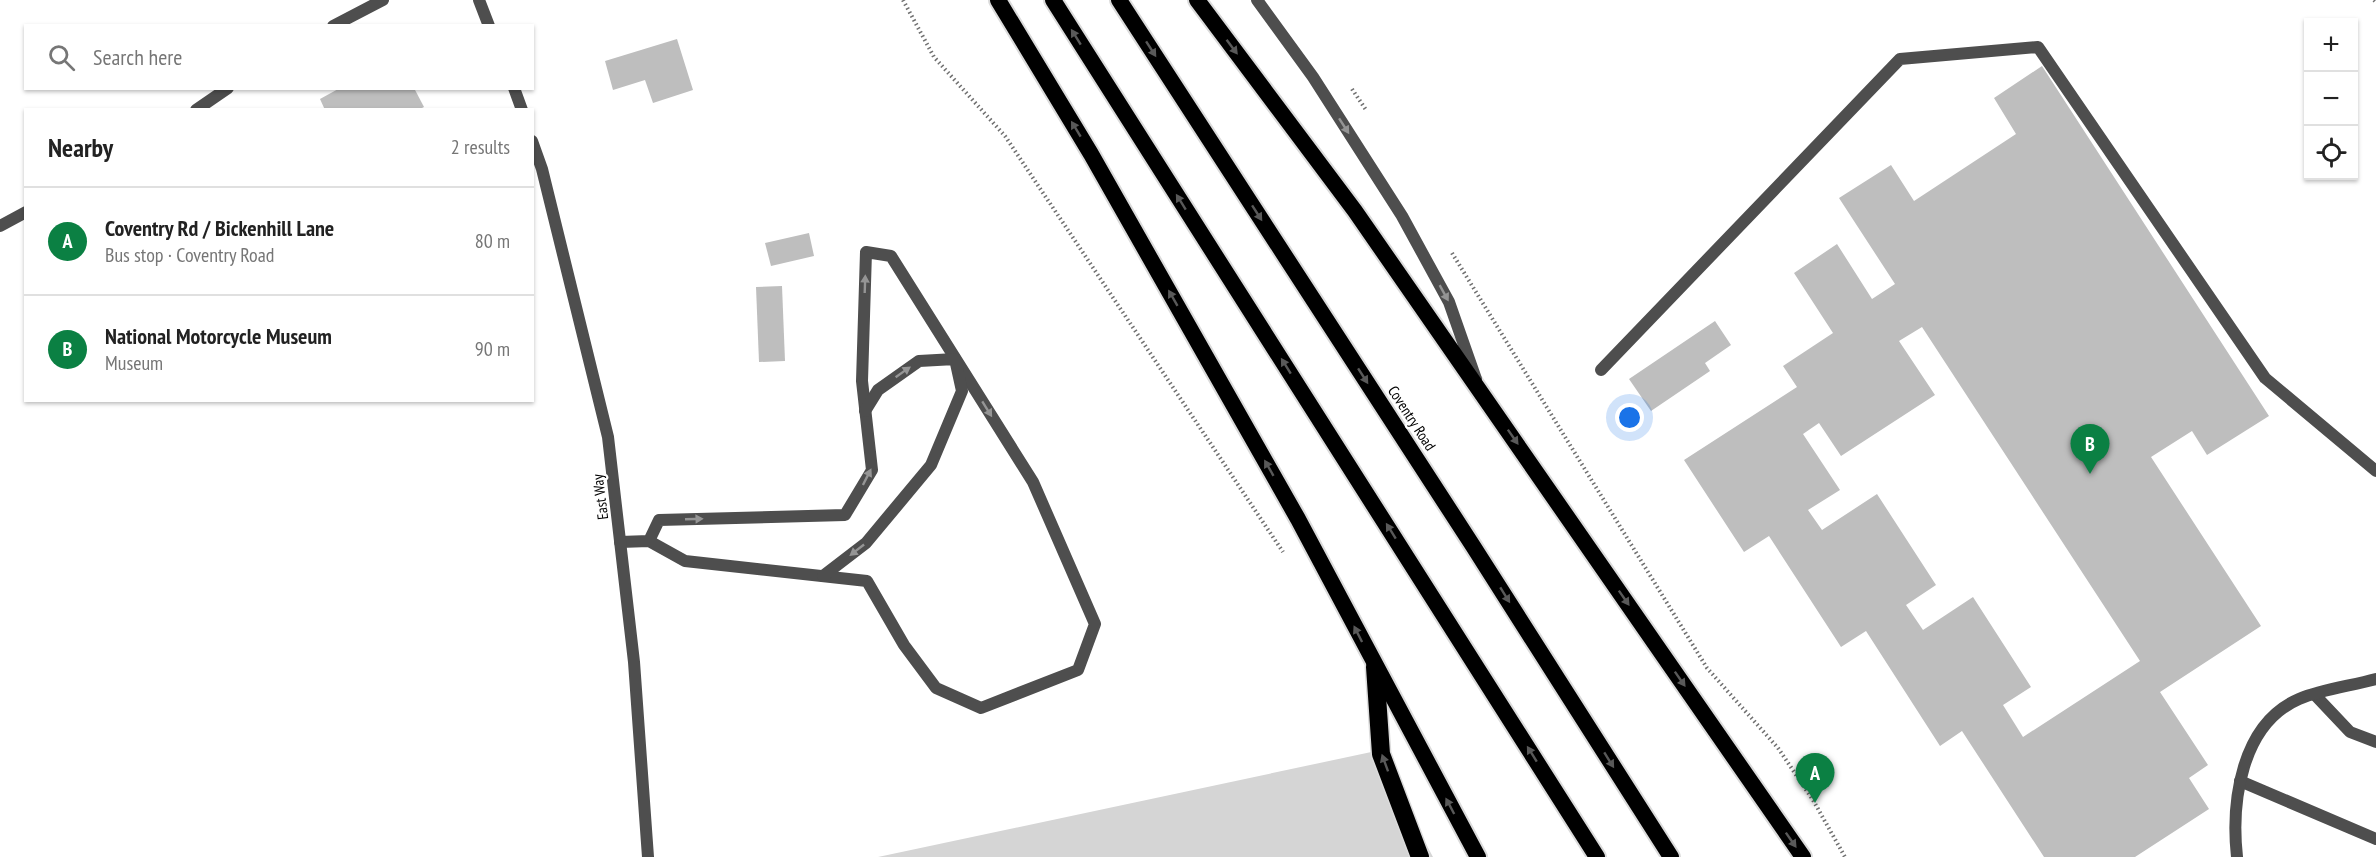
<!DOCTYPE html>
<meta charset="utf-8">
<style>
:root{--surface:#fff;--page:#f6f6f6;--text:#222;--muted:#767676;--line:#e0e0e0;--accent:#0b8043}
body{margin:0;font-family:"PT Sans Narrow",sans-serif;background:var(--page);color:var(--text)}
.controls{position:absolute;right:18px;top:18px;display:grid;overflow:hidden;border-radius:0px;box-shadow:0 2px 4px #0004}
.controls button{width:54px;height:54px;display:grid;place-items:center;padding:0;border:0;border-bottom:2px solid var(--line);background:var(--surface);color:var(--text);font:30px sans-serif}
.you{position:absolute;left:1630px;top:418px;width:21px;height:21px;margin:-15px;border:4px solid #fff;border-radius:50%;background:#1a73e8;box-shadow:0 0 0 9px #1a73e833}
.badge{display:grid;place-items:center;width:39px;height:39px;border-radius:50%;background:var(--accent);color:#fff;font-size:20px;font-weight:700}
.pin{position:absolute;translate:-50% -50px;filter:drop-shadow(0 2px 3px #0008)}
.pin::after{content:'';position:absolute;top:32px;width:21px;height:18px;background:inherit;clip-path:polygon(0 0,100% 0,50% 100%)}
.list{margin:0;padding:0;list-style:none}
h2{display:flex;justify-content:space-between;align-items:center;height:78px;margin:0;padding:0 24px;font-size:26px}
h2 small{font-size:20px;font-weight:400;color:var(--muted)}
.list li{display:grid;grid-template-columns:39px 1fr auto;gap:18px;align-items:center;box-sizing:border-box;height:108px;padding:0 24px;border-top:2px solid var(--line)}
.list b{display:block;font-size:22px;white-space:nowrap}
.list p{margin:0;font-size:20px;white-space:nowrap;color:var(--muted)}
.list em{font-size:20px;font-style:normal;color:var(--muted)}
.icon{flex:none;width:33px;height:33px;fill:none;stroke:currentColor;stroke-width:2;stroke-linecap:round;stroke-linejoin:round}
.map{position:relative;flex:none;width:2376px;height:857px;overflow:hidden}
.search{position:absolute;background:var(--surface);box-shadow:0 2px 4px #0004;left:24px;top:24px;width:510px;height:66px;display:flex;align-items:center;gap:15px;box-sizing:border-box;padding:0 21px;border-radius:0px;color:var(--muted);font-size:22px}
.panel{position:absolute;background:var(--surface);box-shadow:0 2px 4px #0004;left:24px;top:108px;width:510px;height:294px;border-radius:0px}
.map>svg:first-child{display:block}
.green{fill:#d5d5d5}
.building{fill:#bebebe;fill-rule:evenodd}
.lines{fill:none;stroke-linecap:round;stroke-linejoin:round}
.trunk-casing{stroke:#dbdbdb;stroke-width:20}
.motorway-casing{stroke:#dbdbdb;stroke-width:21}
.path{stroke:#707070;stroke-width:4;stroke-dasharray:1.5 3;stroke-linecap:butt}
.service{stroke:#4e4e4e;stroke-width:12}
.minor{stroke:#4e4e4e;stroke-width:12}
.tertiary{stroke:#4e4e4e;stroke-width:12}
.trunk{stroke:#000;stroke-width:16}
.motorway{stroke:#000;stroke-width:18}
.oneway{fill:#595959}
.oneway2{fill:#959595}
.labels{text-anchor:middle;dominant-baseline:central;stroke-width:4.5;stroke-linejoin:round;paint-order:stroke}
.street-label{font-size:15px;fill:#000;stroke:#fff}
</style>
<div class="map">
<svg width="2376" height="857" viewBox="0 0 2376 857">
<rect width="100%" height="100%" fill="#fff"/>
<polygon class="green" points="1376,751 1433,857 878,857"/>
<g class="building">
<polygon points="677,39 693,90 653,103 645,80 613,90 605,61"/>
<path d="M2042,66L2269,416L2207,455L2192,431L2151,457L2261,626L2160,692L2208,765L2189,778L2209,809L2135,857H2044L1962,731L1940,746L1866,631L1841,647L1769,536L1744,552L1684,460L1797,387L1783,366L1833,333L1794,273L1837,244L1872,299L1895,284L1839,198L1891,165L1914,201L2016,134L1994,98ZM1922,327L2140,661L2023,737L2003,705L2031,687L1973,597L1923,630L1906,605L1936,585L1877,494L1822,530L1808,510L1840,490L1803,434L1819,423L1841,456L1935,395L1899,341Z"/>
<polygon points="340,88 414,88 424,107 418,110 325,110 320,99"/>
<polygon points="809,233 814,256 771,266 765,243"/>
<polygon points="782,286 785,361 759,362 756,287"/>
<polygon points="1715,321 1731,345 1705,363 1710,371 1651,411 1629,379"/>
</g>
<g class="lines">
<g class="trunk-casing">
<g id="trunk">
<polyline points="998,0 1091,154 1298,519 1478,857"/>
<polyline points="1053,0 1597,857"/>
<polyline points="1119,0 1473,546 1671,857"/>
<polyline points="1197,0 1355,211 1803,857"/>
</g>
</g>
<g class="motorway-casing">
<polyline id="motorway" points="1375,667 1381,754 1420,857"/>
</g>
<g class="path">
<polyline points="903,0 934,57 1005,136 1283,552"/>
<polyline points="2374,0 2376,2"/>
<polyline points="1352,89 1366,110"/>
<polyline points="1452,253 1707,668 1778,748 1813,800 1845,857"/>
</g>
<g class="service">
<polyline points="1601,370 1900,59 2038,47 2265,378 2376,471"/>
<polyline points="620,542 649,541 685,561 867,581 904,645 936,688 981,708 1078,670 1095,624 1033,482 891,256 866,252 862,381 872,470 845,515 659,520 649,541"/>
<polyline points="823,576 866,543 931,465 962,391 955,359 919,361 878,390 865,411"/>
<polyline points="2315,695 2350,732 2376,742"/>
<polyline points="2240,781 2376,839"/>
<path d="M2237,857C2231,802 2241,724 2299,699C2323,689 2351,686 2376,679"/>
</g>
<g class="minor">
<polyline points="333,26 383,0"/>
<polyline points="196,110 228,88"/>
<polyline points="0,226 26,212"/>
</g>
<g class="tertiary">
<polyline points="479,0 489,26"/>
<polyline points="1257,0 1313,77 1402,216 1449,302 1476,379"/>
<polyline points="514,88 522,110"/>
<polyline points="532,141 542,169 608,437 634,662 648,857"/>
</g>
<use href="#trunk" class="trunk"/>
<use href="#motorway" class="motorway"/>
</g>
<defs><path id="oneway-solid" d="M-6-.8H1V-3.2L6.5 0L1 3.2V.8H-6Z" transform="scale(1.5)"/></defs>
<g class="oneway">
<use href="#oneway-solid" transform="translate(1076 37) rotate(-122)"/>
<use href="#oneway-solid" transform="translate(1232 47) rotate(53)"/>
<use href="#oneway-solid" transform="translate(1151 49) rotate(57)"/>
<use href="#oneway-solid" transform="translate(1076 129) rotate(-121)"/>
<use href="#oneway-solid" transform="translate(1181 202) rotate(-122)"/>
<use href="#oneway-solid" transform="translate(1257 213) rotate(57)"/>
<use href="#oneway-solid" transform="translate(1173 298) rotate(-120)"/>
<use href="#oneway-solid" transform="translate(1286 366) rotate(-122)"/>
<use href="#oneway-solid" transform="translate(1363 376) rotate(57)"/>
<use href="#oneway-solid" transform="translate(1513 437) rotate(55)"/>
<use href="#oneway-solid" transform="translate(1269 468) rotate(-120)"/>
<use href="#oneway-solid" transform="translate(1391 531) rotate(-122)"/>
<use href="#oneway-solid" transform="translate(1505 595) rotate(58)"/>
<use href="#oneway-solid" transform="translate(1624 598) rotate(55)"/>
<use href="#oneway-solid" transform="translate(1358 634) rotate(-117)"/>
<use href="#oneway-solid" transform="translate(1680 679) rotate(55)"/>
<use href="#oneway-solid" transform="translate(1532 754) rotate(-122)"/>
<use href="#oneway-solid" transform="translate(1609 760) rotate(58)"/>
<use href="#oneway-solid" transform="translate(1385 763) rotate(-110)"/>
<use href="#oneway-solid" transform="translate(1450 806) rotate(-118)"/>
<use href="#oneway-solid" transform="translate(1791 840) rotate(55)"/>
</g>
<g class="oneway2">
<use href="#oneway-solid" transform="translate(1344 126) rotate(57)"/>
<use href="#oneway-solid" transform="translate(865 284) rotate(-88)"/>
<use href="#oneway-solid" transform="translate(1444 293) rotate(61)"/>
<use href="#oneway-solid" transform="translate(903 372) rotate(-35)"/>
<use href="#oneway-solid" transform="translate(987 409) rotate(58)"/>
<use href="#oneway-solid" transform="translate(867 477) rotate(-63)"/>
<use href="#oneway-solid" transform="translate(694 519) rotate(-2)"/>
<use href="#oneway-solid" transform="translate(857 550) rotate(142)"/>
</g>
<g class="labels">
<g class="street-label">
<text transform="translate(1412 418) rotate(57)">Coventry Road</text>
<text transform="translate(600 497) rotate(-97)">East Way</text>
</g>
</g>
</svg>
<div class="controls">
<button>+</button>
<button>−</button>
<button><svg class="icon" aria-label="locate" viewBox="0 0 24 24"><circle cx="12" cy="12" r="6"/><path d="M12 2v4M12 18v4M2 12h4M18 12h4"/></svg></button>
</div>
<div class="you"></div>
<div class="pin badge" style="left:1815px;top:803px">A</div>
<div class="pin badge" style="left:2090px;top:474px">B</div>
<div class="search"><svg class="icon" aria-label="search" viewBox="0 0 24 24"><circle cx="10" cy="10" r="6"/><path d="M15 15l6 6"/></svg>Search here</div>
<section class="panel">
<h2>Nearby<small>2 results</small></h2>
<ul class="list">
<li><span class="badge">A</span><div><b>Coventry Rd / Bickenhill Lane</b><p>Bus stop · Coventry Road</p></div><em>80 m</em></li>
<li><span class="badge">B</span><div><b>National Motorcycle Museum</b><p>Museum</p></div><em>90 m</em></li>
</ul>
</section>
</div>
